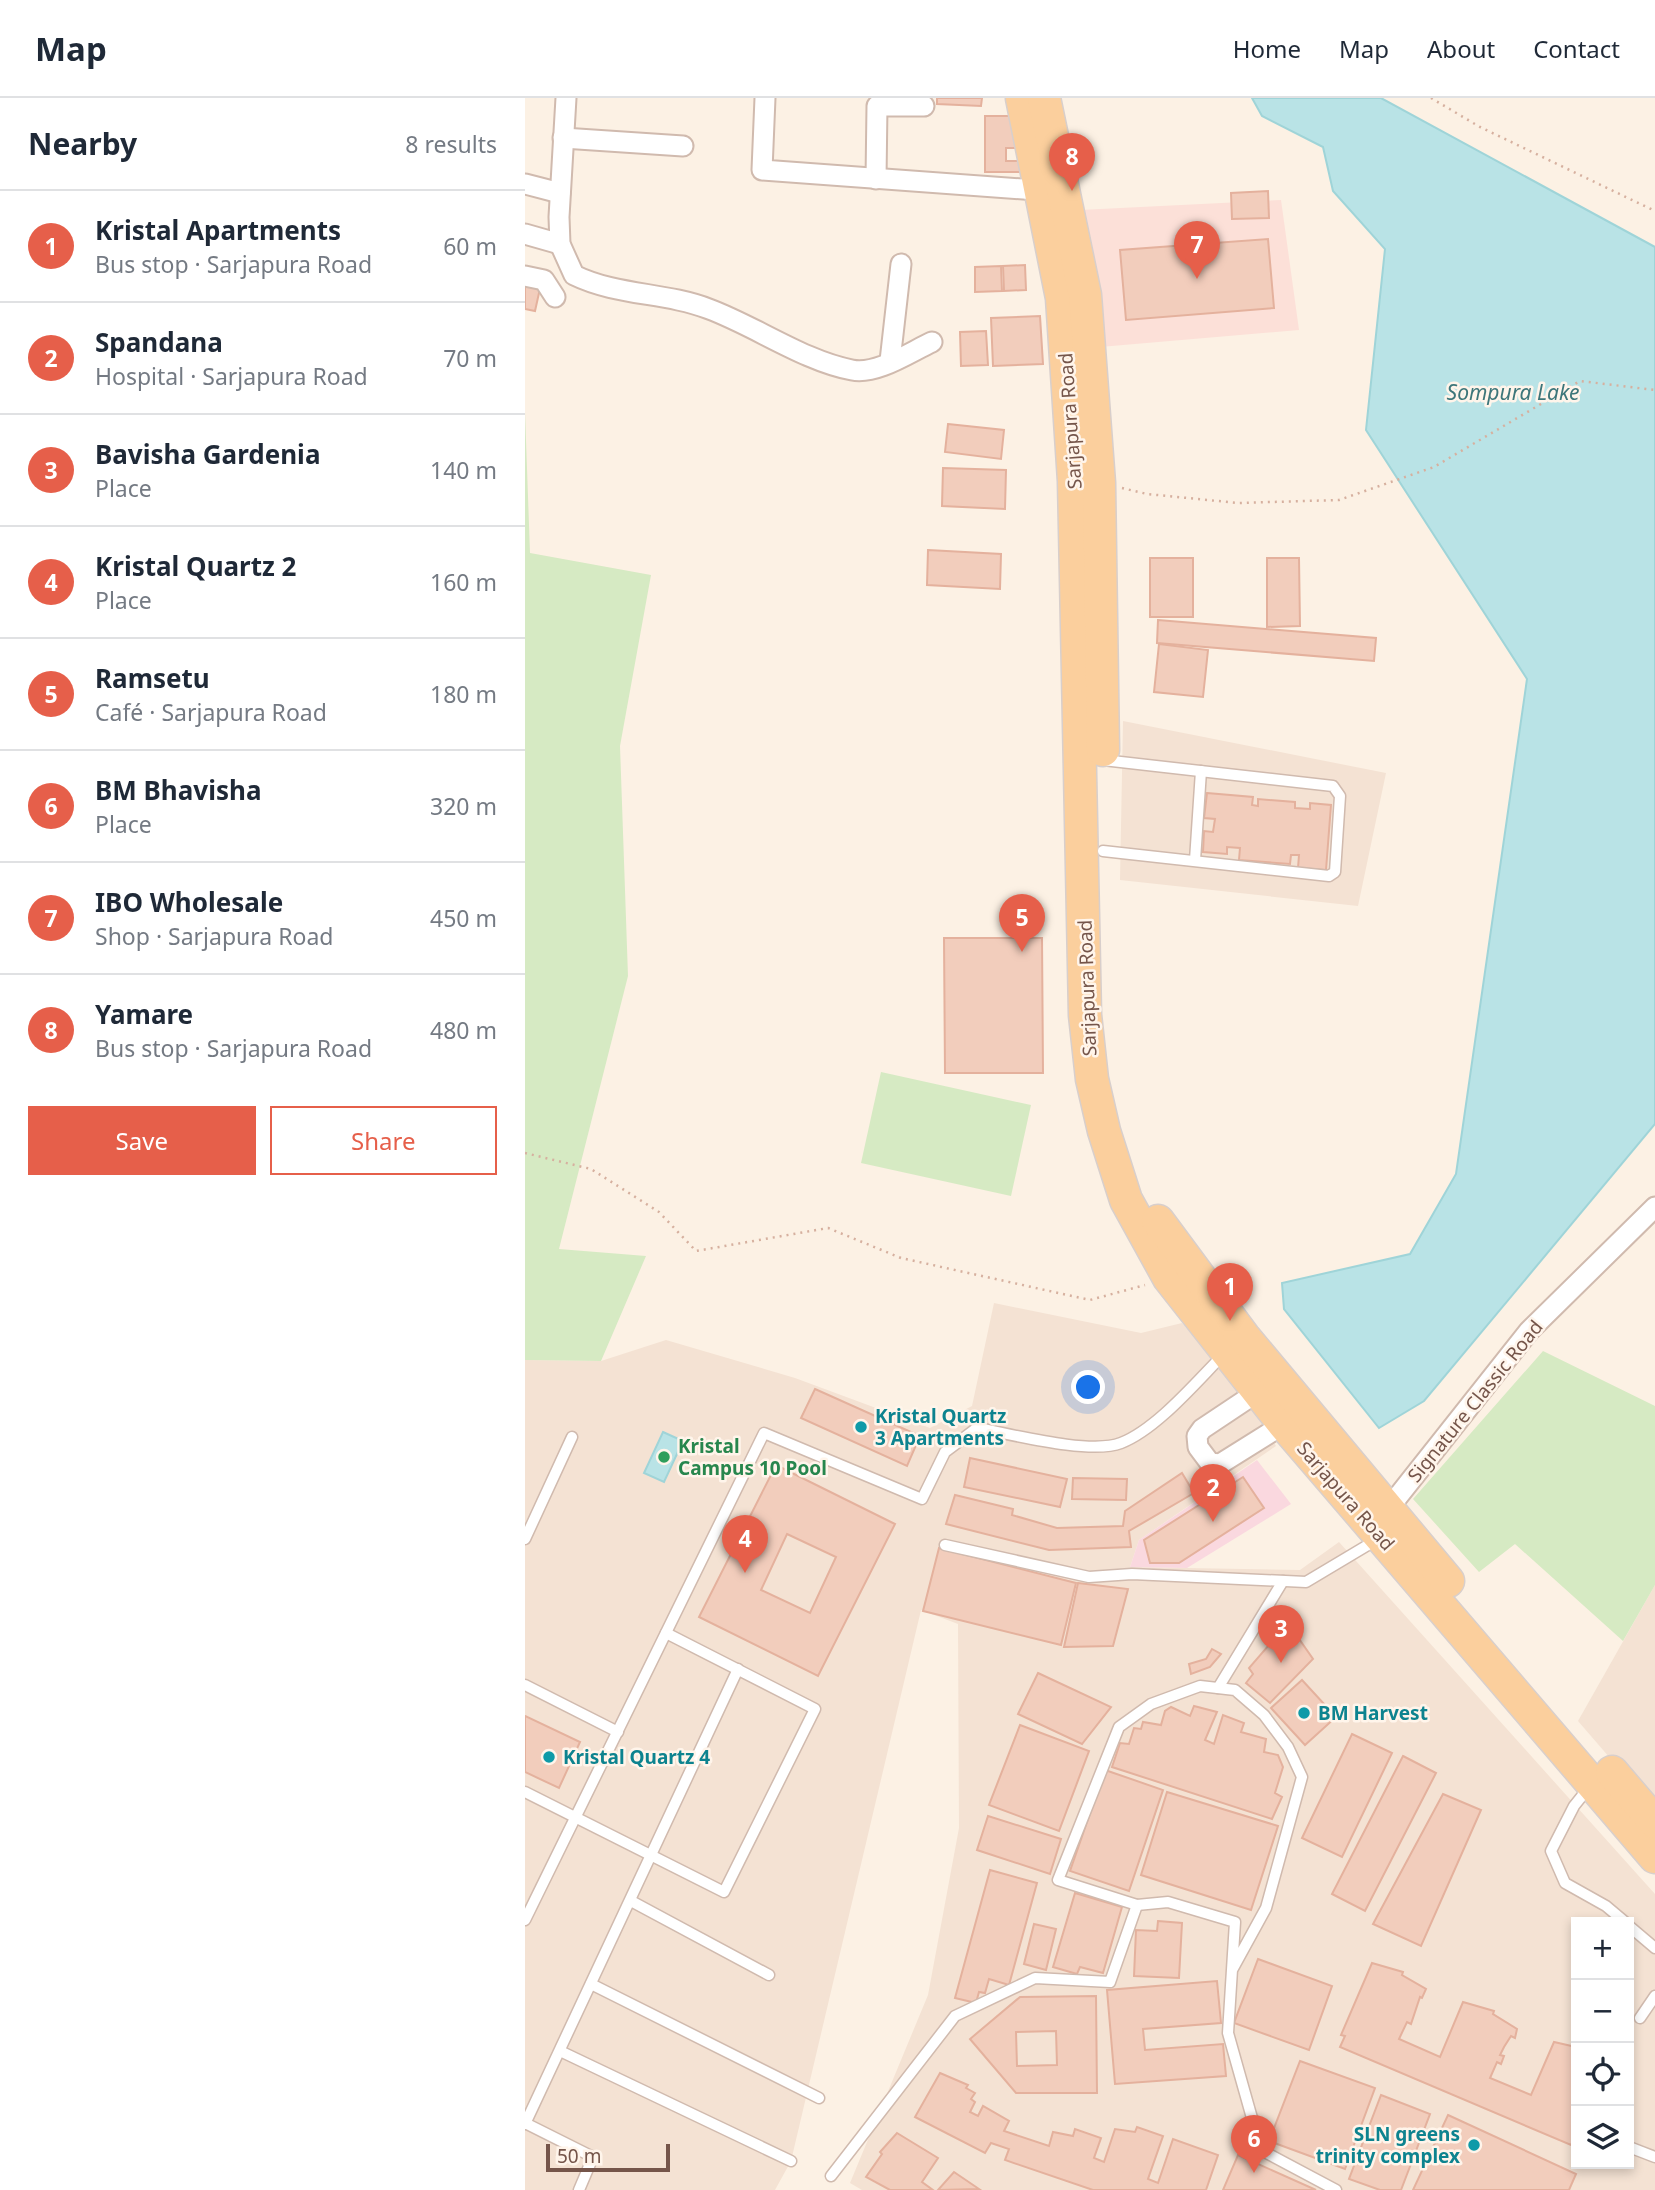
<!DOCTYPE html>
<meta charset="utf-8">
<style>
:root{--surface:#fff;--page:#f2f2f3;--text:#1f2937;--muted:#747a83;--line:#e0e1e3;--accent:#e65f4a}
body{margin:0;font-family:"Noto Sans",sans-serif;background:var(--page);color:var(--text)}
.controls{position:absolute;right:21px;bottom:21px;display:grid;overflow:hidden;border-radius:0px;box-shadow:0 4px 10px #0003}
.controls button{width:63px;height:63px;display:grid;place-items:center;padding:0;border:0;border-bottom:2px solid var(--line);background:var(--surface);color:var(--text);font:35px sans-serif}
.scale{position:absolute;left:21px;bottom:18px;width:124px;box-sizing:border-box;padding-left:7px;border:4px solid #75554a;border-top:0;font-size:19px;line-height:24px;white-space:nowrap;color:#75554a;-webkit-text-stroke:5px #fff5eb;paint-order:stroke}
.you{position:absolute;left:564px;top:1290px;width:24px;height:24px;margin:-18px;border:5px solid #fff;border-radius:50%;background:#1a73e8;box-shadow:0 0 0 10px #1a73e833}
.badge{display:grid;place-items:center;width:46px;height:46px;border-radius:50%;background:var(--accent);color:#fff;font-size:23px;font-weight:700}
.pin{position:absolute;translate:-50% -58px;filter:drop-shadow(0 2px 4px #0008)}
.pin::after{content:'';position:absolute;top:37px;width:24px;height:21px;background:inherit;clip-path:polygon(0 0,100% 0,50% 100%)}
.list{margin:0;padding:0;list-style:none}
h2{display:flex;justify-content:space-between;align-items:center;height:91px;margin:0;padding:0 28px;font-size:30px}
h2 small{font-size:23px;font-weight:400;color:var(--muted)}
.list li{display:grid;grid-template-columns:46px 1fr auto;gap:21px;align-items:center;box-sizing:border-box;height:112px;padding:0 28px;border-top:2px solid var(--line)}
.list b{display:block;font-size:26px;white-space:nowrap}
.list p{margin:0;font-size:23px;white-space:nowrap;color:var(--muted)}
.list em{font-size:23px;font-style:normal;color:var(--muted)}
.actions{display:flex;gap:14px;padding:21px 28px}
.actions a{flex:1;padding:16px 0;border:2px solid var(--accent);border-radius:0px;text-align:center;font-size:24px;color:var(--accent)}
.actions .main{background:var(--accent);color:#fff}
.icon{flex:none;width:38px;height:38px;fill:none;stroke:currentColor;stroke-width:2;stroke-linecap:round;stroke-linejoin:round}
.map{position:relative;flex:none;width:1130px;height:2092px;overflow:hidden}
header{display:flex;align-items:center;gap:42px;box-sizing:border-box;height:98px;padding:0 35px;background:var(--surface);border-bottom:2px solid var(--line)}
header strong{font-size:33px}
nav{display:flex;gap:38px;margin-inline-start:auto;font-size:24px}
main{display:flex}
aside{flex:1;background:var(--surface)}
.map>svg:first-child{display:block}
.residential{fill:#f4e2d3;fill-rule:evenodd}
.commercial{fill:#fce0d8}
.medical{fill:#fad8df}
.green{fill:#d6eac3}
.water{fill:#b9e3e6;stroke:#9fd4d8;stroke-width:2}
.building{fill:#f2cdbc;stroke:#e4b19d;stroke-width:2;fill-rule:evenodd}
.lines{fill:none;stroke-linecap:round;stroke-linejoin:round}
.lane-casing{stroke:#d0baae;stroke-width:13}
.street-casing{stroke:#d0baae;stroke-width:23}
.primary-casing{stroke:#d8cfcc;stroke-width:35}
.path{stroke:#d6b09f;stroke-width:2.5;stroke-dasharray:2 5;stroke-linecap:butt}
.lane{stroke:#fff;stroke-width:10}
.street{stroke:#fff;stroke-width:19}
.primary{stroke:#fbcf9d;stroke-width:32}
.culture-dot{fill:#0f9aa8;stroke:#fff5eb;stroke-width:2.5}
.leisure-dot{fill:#2e9e5b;stroke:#fff5eb;stroke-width:2.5}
.labels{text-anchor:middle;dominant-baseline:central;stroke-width:5;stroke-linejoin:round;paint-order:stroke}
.street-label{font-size:19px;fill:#75554a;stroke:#fff5eb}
.culture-label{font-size:19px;font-weight:bold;fill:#0d838f;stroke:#fff5eb;text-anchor:start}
.leisure-label{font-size:19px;font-weight:bold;fill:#27864d;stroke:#fff5eb;text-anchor:start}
.water-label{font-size:21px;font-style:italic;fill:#3d767a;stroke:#fff5eb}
</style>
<header>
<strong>Map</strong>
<nav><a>Home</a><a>Map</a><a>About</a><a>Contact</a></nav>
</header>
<main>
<aside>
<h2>Nearby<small>8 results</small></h2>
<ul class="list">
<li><span class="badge">1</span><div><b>Kristal Apartments</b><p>Bus stop · Sarjapura Road</p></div><em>60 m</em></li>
<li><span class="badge">2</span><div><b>Spandana</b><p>Hospital · Sarjapura Road</p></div><em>70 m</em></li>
<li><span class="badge">3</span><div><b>Bavisha Gardenia</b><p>Place</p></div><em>140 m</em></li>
<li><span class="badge">4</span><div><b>Kristal Quartz 2</b><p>Place</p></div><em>160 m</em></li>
<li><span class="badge">5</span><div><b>Ramsetu</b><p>Café · Sarjapura Road</p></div><em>180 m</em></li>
<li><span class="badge">6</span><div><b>BM Bhavisha</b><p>Place</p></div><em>320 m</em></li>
<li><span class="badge">7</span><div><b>IBO Wholesale</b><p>Shop · Sarjapura Road</p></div><em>450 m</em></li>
<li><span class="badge">8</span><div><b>Yamare</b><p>Bus stop · Sarjapura Road</p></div><em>480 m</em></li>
</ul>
<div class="actions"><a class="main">Save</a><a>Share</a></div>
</aside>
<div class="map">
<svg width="1130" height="2092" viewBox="0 0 1130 2092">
<rect width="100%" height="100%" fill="#fcf1e4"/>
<g class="residential">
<polygon points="598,623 861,675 833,808 595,782"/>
<path d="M469,1205L616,1235L657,1225L713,1289L751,1348L614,1442L605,1469L775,1472L814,1444L1130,1796V2092H337L325,2085L403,1897L434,1730L433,1526L396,1512L266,2063L250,2092H0V1262L76,1263L141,1242L270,1280L405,1330L447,1308ZM1051,1824H1104V2066H1051Z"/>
<polygon points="1130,1487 1130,1712 1053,1623"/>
</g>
<polygon class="commercial" points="756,102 774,232 575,249 555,112"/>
<polygon class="medical" points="732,1362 766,1406 662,1470 605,1469 614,1442"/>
<g class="green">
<polygon points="0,314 5,455 126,477 95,648 103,878 34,1151 121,1158 76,1263 0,1262"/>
<polygon points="356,974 506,1007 486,1098 336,1065"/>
<polygon points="1018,1253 1130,1308 1130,1487 1098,1543 990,1446 954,1474 888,1401"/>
</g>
<g class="water">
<polygon points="727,0 856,0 1130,149 1130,1026 899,1303 854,1330 759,1211 757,1185 885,1156 931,1076 1002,581 841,332 860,151 808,93 798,49 737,18"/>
<polygon points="138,1334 158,1343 139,1384 119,1375"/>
</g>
<g class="building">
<polygon points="412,0 457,0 456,8 412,6"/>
<polygon points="460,18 491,18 491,50 481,50 481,63 500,63 500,74 460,74"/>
<polygon points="743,93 744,120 707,121 706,95"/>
<polygon points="743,141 749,210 601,222 595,152"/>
<polygon points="500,167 501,192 479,193 478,168"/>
<polygon points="476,168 477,193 450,194 450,169"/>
<polygon points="0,182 16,186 10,213 0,211"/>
<polygon points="515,218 518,266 468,268 466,220"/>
<polygon points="461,233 463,267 436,268 435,234"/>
<polygon points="423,326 479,332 476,361 420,354"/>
<polygon points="418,370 481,372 480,411 417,408"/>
<polygon points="403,452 476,456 475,491 402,487"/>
<rect x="625" y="460" width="43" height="59"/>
<polygon points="742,460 774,460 775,528 742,529"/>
<polygon points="633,522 851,540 849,563 632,545"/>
<polygon points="634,546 683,552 678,599 629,594"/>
<polygon points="682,695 728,699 727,707 733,708 733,701 770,704 770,710 785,711 785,705 806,707 801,772 773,770 774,757 766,757 765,766 714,762 715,750 702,749 702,756 678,754 679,733 688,734 690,721 679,720"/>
<polygon points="419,840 517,840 518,975 420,975"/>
<polygon points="290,1291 395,1338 382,1368 276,1320"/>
<polygon points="445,1360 542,1381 535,1409 439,1389"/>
<path d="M251,1367L370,1426L293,1578L174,1519ZM262,1436L311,1459L285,1515L236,1492Z"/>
<polygon points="657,1375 669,1395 604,1433 606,1449 524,1452 421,1426 430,1397 488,1411 487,1417 532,1430 598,1428 600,1413"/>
<polygon points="718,1379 739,1410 654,1465 625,1465 619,1442"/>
<polygon points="548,1380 602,1381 601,1402 547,1401"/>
<polygon points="414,1450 551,1485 536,1547 398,1513"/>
<polygon points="553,1485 603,1491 588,1548 539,1549"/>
<polygon points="763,1525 788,1561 745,1605 721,1585 728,1576 724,1570"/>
<polygon points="687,1551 696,1556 685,1569 666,1576 664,1566 681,1561"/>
<polygon points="513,1575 586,1609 557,1646 493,1616"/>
<polygon points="777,1582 811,1619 780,1647 746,1610"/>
<polygon points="669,1608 692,1614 680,1642 689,1646 698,1617 719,1625 716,1634 741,1641 739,1654 753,1657 758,1669 750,1695 757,1699 747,1721 587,1669 595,1645 604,1646 609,1630 616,1631 618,1624 636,1627 640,1613 646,1609 665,1618"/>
<polygon points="0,1618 55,1644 34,1690 0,1674"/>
<polygon points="495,1627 564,1653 534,1733 464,1707"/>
<polygon points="827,1636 867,1655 817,1759 777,1740"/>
<polygon points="878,1658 911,1675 840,1813 807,1796"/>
<polygon points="580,1672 638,1692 604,1793 545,1773"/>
<polygon points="642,1694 753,1728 726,1812 616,1777"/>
<polygon points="918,1696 956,1712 896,1848 848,1826"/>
<polygon points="463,1718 536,1741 525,1776 452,1752"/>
<polygon points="465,1772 512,1785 484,1887 464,1881 460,1895 454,1894 451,1905 430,1900"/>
<polygon points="550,1795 597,1809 578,1875 555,1869 552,1876 528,1869"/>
<polygon points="633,1823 657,1825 654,1880 609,1878 611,1832 632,1833"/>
<polygon points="509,1826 531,1831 521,1872 499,1866"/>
<polygon points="733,1861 807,1888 784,1952 709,1925"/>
<polygon points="847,1865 878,1874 877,1877 901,1891 897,1900 895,1899 886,1926 882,1924 874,1941 915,1959 938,1904 969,1913 968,1916 992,1931 990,1940 986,1938 979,1949 975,1957 979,1958 976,1966 972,1964 965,1980 1006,1997 1029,1944 1051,1949 1051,2037 1046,2047 815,1949 820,1938 816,1937"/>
<polygon points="692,1883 696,1925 618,1931 620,1952 698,1946 701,1978 590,1986 582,1892"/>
<path d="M571,1898L572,1995H491L445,1941L495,1899ZM531,1933L532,1967L492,1968L491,1934Z"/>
<polygon points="775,1963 850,1990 820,2071 744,2043"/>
<polygon points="415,1975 443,1987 441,1990 450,1995 446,2001 450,2004 445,2014 453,2018 458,2008 484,2023 479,2033 524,2048 528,2034 548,2038 550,2031 576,2040 569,2060 579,2064 590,2031 610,2034 612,2029 638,2038 623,2081 633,2085 648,2041 693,2057 681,2092 568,2092 480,2062 484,2051 466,2045 460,2055 390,2019"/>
<polygon points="856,1997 905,2016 876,2092 855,2092 824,2081"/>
<polygon points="923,2017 1051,2076 1044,2092 888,2092"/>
<polygon points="372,2035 413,2060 397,2084 408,2092 365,2092 341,2079 357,2056 355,2054"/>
<polygon points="713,2057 791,2092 698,2092"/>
<polygon points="429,2074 454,2091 413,2092"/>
</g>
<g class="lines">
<g class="lane-casing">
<g id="lane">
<polyline points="578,753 804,778 810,774 815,698 808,688 578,662"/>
<polyline points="670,762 676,673"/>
<polyline points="0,1441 47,1339"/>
<polyline points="420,1447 564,1479 607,1476 781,1484 853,1441"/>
<polyline points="0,1587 93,1634"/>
<polyline points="693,1590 758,1483"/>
<polyline points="1065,1688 1049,1708 1026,1753 1040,1785 1081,1808 1100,1824"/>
<polyline points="0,1694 199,1794 290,1611 141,1535"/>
<polyline points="106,1803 244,1877"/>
<path d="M0,1822L239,1335L397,1401L420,1354L452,1330C486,1336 565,1357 596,1345C632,1331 672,1283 699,1256"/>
<polyline points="1104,1828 1130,1850"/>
<polyline points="707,1872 741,1810 777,1679 763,1649 739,1617 710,1592 675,1588 626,1606 594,1629 533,1782 612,1807 643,1804 710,1824 703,1935 736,2052 811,2092"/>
<polyline points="66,1886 294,2000"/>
<polyline points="1115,1920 1130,1898"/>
<polyline points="35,1953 266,2063"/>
<polyline points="0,2025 68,2059 54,2092"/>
<polyline points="0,2026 213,1571"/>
<polyline points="1104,2049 1130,2059"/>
<polyline points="306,2078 430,1918 510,1880 585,1884 612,1807"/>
</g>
</g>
<g class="street-casing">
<g id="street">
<path d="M41,0L34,119L35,146L49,177C92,198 140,194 184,211C230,228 279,263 327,272C352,277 385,254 407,244"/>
<polyline points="240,0 237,72 525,93"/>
<polyline points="38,40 158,48"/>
<polyline points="351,81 352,8 399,8"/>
<polyline points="0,86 35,95"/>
<polyline points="0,136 35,146"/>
<polyline points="0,178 19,182 30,199"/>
<polyline points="365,263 376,166"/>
<polyline points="734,1293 677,1331 672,1338 673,1349 685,1365 695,1366 759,1326"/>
<polyline points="863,1411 1004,1233 1130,1109"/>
</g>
</g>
<g class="primary-casing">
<g id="primary">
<polyline points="497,0 537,200 549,383 560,917 567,981 579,1033 601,1102 644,1180 759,1326 1130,1759"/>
<polyline points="519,0 560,197 574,385 578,652"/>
<polyline points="633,1123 719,1239 923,1483"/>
<polyline points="1087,1674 1130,1724"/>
</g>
</g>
<g class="path">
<polyline points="906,0 955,29 1130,113"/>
<polyline points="597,390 622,396 713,405 814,402 909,369 1055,283 1130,292"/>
<polyline points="0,1055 66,1071 134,1114 171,1153 303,1130 376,1160 565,1202 620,1187"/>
</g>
<use href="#lane" class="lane"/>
<use href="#street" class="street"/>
<use href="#primary" class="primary"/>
</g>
<g class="culture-dot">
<circle cx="336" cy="1329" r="7"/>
<circle cx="779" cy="1615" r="7"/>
<circle cx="24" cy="1659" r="7"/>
<circle cx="949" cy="2047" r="7"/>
</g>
<circle class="leisure-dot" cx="139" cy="1359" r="7"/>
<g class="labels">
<g class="street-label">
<text transform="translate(545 323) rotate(-94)">Sarjapura Road</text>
<text transform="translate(562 890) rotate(-92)">Sarjapura Road</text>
<text transform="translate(950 1303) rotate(-51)">Signature Classic Road</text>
<text transform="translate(821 1398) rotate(49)">Sarjapura Road</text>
</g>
<g class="culture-label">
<text x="350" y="1318">Kristal Quartz<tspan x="350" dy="22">3 Apartments</tspan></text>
<text x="793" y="1615">BM Harvest</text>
<text x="38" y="1659">Kristal Quartz 4</text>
<text x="935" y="2036" text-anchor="end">SLN greens<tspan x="935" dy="22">trinity complex</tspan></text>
</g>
<g class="leisure-label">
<text x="153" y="1348">Kristal<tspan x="153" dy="22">Campus 10 Pool</tspan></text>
</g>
<g class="water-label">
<text x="988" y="294">Sompura Lake</text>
</g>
</g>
</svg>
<div class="controls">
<button>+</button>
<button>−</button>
<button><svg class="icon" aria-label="locate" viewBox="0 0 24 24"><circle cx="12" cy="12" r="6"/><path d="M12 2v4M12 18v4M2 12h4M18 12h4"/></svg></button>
<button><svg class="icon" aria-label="layers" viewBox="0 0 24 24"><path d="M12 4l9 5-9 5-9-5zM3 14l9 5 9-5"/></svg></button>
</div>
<div class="scale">50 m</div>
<div class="you"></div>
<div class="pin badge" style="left:705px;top:1223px">1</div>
<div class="pin badge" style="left:688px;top:1424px">2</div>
<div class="pin badge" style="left:756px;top:1565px">3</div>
<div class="pin badge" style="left:220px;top:1475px">4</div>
<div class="pin badge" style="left:497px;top:854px">5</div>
<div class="pin badge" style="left:729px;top:2075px">6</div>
<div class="pin badge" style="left:672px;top:181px">7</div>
<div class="pin badge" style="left:547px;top:93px">8</div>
</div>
</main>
